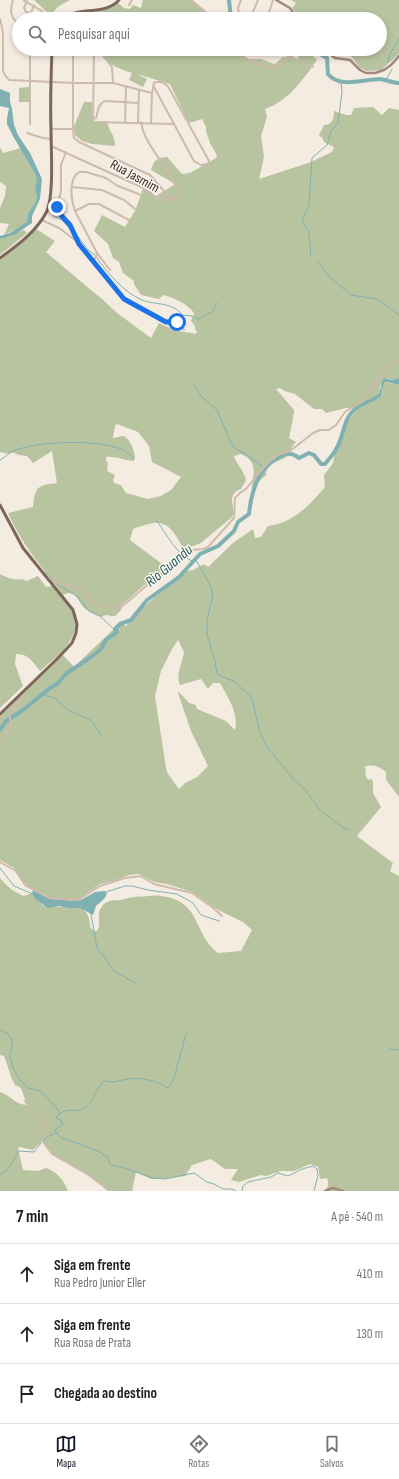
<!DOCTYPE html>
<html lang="pt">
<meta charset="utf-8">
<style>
:root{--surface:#fff;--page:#f2f2f2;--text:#202124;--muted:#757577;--line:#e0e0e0;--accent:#111827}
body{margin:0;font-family:"Sofia Sans Condensed",sans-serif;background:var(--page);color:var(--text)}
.stop{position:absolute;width:12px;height:12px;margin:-9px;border:3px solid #1a73e8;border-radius:50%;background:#fff}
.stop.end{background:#1a73e8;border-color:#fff;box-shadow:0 1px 4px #0008}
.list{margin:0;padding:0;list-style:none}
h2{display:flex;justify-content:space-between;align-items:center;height:52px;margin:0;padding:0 16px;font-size:17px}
h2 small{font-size:13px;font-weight:400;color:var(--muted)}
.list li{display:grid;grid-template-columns:26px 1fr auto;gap:12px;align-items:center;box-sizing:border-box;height:60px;padding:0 16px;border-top:1px solid var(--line)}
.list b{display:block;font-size:15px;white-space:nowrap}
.list p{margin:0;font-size:13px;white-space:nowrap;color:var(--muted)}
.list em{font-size:13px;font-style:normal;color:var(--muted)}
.icon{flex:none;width:22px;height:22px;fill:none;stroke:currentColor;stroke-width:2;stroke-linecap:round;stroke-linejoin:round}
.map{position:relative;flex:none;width:399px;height:1191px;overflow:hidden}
.search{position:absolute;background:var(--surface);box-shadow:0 2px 6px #0003;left:12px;right:12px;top:12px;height:44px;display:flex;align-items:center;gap:10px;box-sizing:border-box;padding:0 14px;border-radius:22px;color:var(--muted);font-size:15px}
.sheet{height:232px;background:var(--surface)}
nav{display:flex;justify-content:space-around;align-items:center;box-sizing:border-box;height:56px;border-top:1px solid var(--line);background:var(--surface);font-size:11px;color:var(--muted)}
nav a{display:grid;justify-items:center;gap:2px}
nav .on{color:var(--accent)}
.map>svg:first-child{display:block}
.green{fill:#b8c4a0;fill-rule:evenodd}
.water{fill:#7fb0b2}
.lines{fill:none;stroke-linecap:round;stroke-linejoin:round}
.stream{stroke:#7fb0b2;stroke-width:1}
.river{stroke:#7fb0b2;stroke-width:4}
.street{stroke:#cdbbac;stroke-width:2}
.secondary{stroke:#a18a7d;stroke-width:2.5}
.primary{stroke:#7d675c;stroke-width:3}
.route{stroke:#1a73e8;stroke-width:5}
.labels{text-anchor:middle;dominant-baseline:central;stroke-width:3;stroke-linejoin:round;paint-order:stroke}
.street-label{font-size:14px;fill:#3b302b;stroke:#fbf5ee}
.water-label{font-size:15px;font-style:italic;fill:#1f5a5e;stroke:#fbf5ee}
</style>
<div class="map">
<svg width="399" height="1191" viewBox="0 0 399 1191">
<rect width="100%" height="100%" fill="#f4ebe1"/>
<g class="green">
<polygon points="34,0 70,0 59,6 50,15"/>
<path d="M143,0H192L211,16L212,19H61C76,4 100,14 118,3L124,8L130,9L133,5L141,8Z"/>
<polygon points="291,0 399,0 399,54 381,70 367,71 360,68 351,56 336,54 327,49 380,49 380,19 300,19 292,8 296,3"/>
<path d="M98,49H228L237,50L248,59H261L274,64L276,63L283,57L297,59L303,51H308L317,60C303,80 288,101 265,109L267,117L261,136L264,157L259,179L311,162L332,152L334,147L324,142L323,139L319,135L324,125C332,125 334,119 334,111L346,115H351L354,108L373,107L382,115L389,108L399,110V378L392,380L386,378L380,386V390L378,395L363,404L353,409L346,408L326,413L322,409H314L295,394L284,391L280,388L276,389L294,410V413L289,438L296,442C290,448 292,449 290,453C284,463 267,459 266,475L258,482L256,490L252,495C250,479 262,463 241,454L234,456C236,464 244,470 246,480L241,489C229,493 232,502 234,512L232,517L201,543L185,549L183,548C169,521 162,518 133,529L130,540L170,570L157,576L143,586L123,604L121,610L115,616H112L106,615L101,617C95,615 89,612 84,608C77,601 77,588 63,595C43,568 21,544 8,513L33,507C35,487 37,485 57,483L52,451L33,463L27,456L19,455L12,452L10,454L0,452V260L36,229L55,241L46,252L92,291L101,298L117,313L151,338L159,323L174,330L196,334L197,332L195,329V326L191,321L194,313C188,304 173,297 163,295L159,299L141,295L134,284V281L123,273L119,262L113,258L108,244L94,231L102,215L125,227L135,211L144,186L156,196L175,184L151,170L154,162L159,158L167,157L182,174L190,173L216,158L217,155L210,143L206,131V127L202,119C197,120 192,124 188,122L170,84L137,74L147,79L143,87L129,80L132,73C118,68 104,64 98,49ZM117,424L138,432L149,446L152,462L181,477L171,490L161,496L148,499L126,493L121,485L114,483L113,480L115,475L107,471L108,463L106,461V457C116,456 125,461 134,461C137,454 130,438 123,436C120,436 116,438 113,438L115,426Z"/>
<polygon points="29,87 29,102 19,102 19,88"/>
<path d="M84,102H92V121H107C109,132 115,134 115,146L92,144L82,141L75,135L74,126Z"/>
<polygon points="0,147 3,153 21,148 38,177 35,191 37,197 35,203 28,213 27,222 23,226 4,235 9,224 0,223 0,208 5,196 6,186 0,182"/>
<polygon points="24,230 27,233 0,255 0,239"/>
<path d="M383,382C389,383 394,385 399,384V797L386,780V772C379,766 373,764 364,767L366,769L365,774L368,780L371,779L373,781V793L381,807L357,836L393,863L390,871L399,876V1191H324C329,1187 329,1184 327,1178L320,1179L318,1167L310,1164L294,1171H281L266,1176L261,1175L239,1182L231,1180L238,1169H225L211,1159L192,1165L185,1176L161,1179H151L136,1172L132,1191H108L81,1170L55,1156L42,1141L33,1150L20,1147L18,1148L23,1170L38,1171L46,1168C57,1171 64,1181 68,1191H0V1092C10,1095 16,1105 27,1105L21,1088L15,1085L12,1079L4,1056L0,1055V878C10,889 11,890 24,896L32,893L35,899L44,906L81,908C88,912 90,919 90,927L94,931H97C102,924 96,915 101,908C108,897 116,902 125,899C133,896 141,897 149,896C156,895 161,896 167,897C201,904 194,935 218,953L241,951L252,930L243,922L218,910L192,892L167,884L154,882L139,874L129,875L113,881L100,884L82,897L79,901L49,899L33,890L23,881L14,868L0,860V713L63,655L74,667L120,623L126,626L131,620L133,615L138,610L146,605L165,587L176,581L186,571L193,570L204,564L208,567L233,543L253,529L255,538L261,537L268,526C293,523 310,505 325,487L324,475L333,463L335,452L339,446L345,424L359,408L382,394ZM178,640L184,652C183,662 175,675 180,685L201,679L208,689L213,683H220C228,698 239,713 235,730L226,721L197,709L196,705L189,703L179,692L178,693L191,731L208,766L197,777L185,783L179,789L168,774L166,768L155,696L161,671L172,649Z"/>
<path d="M0,574C6,577 15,581 22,579L27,581L38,576L46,587L52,586C58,593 64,600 70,607C88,635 58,655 40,671C33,662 28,653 16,654L15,664L23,686L0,708Z"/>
</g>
<g class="water">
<polygon points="0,89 10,93 10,101 12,109 14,125 18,135 30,153 42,179 40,199 32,216 32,223 16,234 0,239 0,236 10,233 27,222 28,213 35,203 37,197 35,191 37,177 13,136 7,124 7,118 9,108 0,106"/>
<path d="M384,378L392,380L399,378V384C394,385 389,382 384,382L381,396L376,400L364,405L363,404C367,399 375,398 379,393C382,388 380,383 384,378Z"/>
<polygon points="33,890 49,899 79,901 95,892 105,891 107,893 105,898 96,906 93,915 80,908 68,908 59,906 48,908 35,899 32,893"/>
</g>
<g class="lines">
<g class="stream">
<polyline points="388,62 390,54 399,39"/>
<polyline points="386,80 392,69"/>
<polyline points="49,211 54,216 62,220 71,230"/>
<polyline points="76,234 88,250 95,255"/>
<polyline points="311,256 309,233 302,220 309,206 312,158 327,145 331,131 338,123 342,92 341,81"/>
<path d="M97,258C107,273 125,293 142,300C154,305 174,302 182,315L191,316L198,319L212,312L217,303"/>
<polyline points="318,262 329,276 351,295 377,299 399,315"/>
<polyline points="194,385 203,398 217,410 233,447 245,454 263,467"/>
<path d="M0,460C5,458 8,453 13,451C39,441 95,439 121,449C126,451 130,455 134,458"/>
<path d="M157,521C167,535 176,554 192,561"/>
<polyline points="195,558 210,585 213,594 207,620 207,634 215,661 217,674 235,682 252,698 260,733 267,747 294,780 305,789 319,809 339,825 349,830"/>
<polyline points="46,573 53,580"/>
<polyline points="57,584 78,597 89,611 100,616 117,632"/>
<polyline points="41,696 45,695 56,699 66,709 90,720 93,723 101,735"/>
<polyline points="0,868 14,886 33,894"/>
<polyline points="106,892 125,886 132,886 148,890 177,894 193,903 201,915 219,921"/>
<polyline points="91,914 97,948 105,958 114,971 137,984"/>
<polyline points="0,1030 7,1033 12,1040 12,1045 10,1056 14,1070 21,1081 28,1088 41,1091 58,1110 59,1113 56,1118 61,1120 63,1124 55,1130 58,1135 62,1138 96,1150 109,1158 109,1163 111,1165 121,1167 153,1178 165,1179 194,1173 207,1182 214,1184 223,1189 232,1189 236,1191"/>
<polyline points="390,1049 399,1050"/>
<path d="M59,1114C70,1106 76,1114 85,1108C93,1102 97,1087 103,1082C105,1080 108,1082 111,1082C117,1082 124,1079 129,1079C142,1077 157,1081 168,1088L174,1078L186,1034"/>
<polyline points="43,1141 49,1136 56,1133"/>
<polyline points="0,1175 9,1168 19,1151 34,1152 41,1143"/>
<polyline points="242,1191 243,1186 248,1182 271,1177 278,1173 288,1176 302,1169 313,1166 317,1169 318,1175 314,1191"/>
</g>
<g class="river">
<polyline points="229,0 231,19"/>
<polyline points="250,49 260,49"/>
<path d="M311,49L327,58L328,74C340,89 364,79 380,79C387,80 393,83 399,83"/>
<path d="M0,730L5,722L23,710L50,688L57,684L67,673L91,657L101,649L106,640L117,632L115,629L120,624L131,620L147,600L179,577L200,554L218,546L234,531L238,522L249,514C251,493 258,468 279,457C282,455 287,453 291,454C294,454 297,457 299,458L309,453L314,455L321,464H325C328,460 332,456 335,451C348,430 339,415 367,402"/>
</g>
<g class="street">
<path d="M13,0C10,10 10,18 19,24"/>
<polyline points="23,0 42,11 43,15 42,19"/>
<polyline points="191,0 208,14 211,19"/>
<polyline points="27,1 24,8 26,12 31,13 34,5"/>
<polyline points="129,5 132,0"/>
<polyline points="239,14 238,8 241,0"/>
<polyline points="252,14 265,19"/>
<polyline points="0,19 3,32 3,71 5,75 9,80 74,83 113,83 152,93"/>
<polyline points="250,19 258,0"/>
<polyline points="267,19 273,0"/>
<polyline points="73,49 73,129 74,138 79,142 150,175 170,198"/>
<polyline points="94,49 93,122 173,124"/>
<polyline points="98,49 112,67 113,83"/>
<polyline points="227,49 236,52 247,59 268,68 279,65 289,56 292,57 298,61 304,62 313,67"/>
<path d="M93,119L96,118C98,111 98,103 106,101L138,103"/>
<polyline points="125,122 126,86"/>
<polyline points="138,122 139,90"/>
<path d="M151,123L152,93L154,83C160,80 166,83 169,88L209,161L208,164L201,165L194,161L154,87"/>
<polyline points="30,124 30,49"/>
<polyline points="51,129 73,129"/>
<polyline points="27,133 43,138 51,139"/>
<path d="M51,146L141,187L161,201L174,198L178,194C171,167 145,148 141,122"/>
<polyline points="66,152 61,165 61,191 57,207 59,213 70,225 79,243"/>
<polyline points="72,187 102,190 124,200 135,209"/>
<polyline points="75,211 89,204 99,204 129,220"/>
<polyline points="42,220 59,228 79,243 127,302 167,322 177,322 184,330"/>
<polyline points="93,260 96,257 97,253"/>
<path d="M110,270L97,253L75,211C71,200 68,180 79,172H86L106,178L118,186L141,195"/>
<polyline points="51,581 84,591 93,602 103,606 122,606 125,604 154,579 171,571 184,554 192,550 203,549 208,547 234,518 235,498 240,493 247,488 257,475 268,463 278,455 290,451 313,433 320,430 329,430 336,425 345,412 362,402 380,375 399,359"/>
<polyline points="0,742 11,724 9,713 23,698 23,692"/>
<polyline points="0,862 16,871 25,885 50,898 78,900 100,886 125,878 141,876 154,884 192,893 212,907 222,916"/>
<path d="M25,1101C30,1109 44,1119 44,1126C44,1131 40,1134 40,1138L52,1154L92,1177L110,1191"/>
</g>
<g class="secondary">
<polyline points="276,0 290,8 297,19"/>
<polyline points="324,49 335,58 350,60 360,70 366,73 375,73 384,70 391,65 399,56"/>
<polyline points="325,1191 333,1188 343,1191"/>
</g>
<g class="primary">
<path d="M62,19C79,6 105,16 119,0"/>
<path d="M0,258C18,245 37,231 47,211C54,195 51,148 51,129C50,102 51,76 52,49"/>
<polyline points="0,505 23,548 73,610 77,624 76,633 72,643 57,659 0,714"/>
</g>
</g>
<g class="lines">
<polyline class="route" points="57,207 59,213 70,225 79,244 124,299 166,322 177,322"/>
</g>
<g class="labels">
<g class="street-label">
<text transform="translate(135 176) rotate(29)">Rua Jasmim</text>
</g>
<g class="water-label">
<text transform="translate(169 566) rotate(-40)">Rio Guandu</text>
</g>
</g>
</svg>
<div class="stop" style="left:177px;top:322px"></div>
<div class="stop end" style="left:57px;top:207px"></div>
<div class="search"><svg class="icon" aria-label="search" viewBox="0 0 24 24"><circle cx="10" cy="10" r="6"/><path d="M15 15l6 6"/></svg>Pesquisar aqui</div>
</div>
<section class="sheet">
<h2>7 min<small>A pé · 540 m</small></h2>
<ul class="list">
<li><svg class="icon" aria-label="ahead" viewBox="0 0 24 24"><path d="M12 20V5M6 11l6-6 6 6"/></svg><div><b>Siga em frente</b><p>Rua Pedro Junior Eller</p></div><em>410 m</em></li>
<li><svg class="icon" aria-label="ahead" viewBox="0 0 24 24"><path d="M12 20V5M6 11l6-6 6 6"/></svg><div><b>Siga em frente</b><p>Rua Rosa de Prata</p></div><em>130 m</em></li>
<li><svg class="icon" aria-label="arrive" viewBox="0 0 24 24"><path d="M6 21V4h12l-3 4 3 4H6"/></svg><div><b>Chegada ao destino</b></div></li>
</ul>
</section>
<nav>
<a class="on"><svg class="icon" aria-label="map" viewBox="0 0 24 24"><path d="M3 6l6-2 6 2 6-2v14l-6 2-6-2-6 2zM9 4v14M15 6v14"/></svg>Mapa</a>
<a><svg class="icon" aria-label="directions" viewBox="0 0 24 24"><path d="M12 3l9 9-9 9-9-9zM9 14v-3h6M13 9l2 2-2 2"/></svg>Rotas</a>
<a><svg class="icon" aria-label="saved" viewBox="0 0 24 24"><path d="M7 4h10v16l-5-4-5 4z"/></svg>Salvos</a>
</nav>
